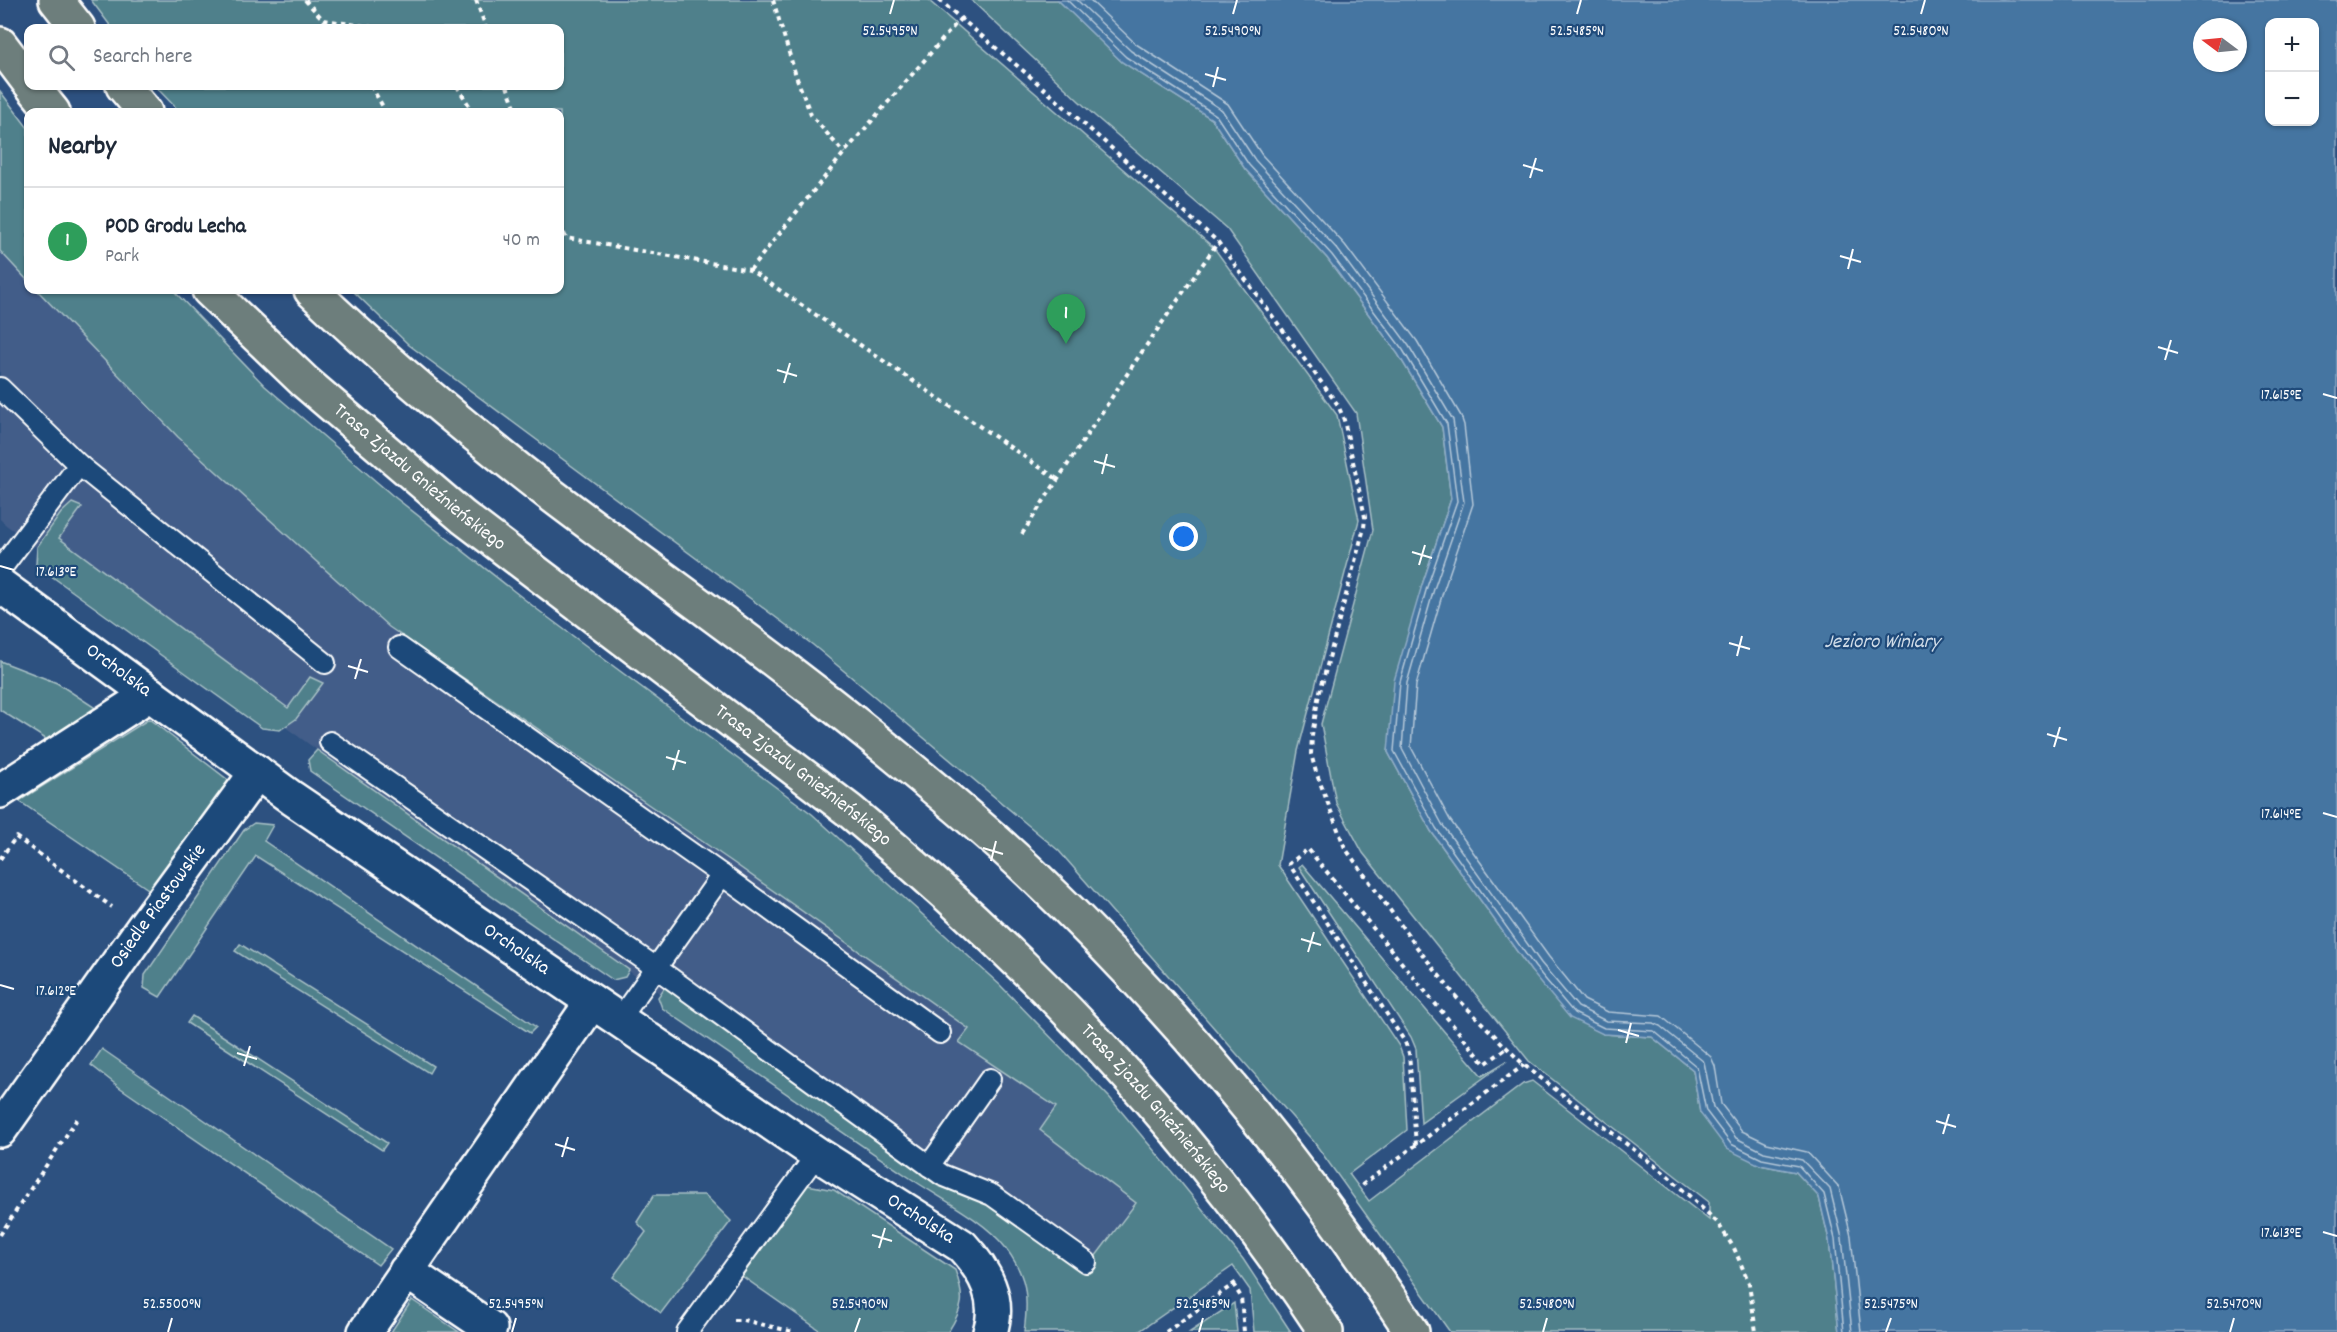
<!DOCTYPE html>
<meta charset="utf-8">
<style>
:root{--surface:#fff;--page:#f6f6f7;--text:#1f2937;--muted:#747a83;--line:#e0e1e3;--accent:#84754c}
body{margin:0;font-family:Dekko,sans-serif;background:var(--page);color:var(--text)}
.controls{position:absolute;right:18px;top:18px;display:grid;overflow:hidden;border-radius:12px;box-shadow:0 2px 4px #0004}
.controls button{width:54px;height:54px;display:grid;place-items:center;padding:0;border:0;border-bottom:2px solid var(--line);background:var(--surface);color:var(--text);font:30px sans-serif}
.compass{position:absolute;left:2193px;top:18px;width:54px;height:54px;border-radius:50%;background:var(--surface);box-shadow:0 2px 4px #0004;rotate:286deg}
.you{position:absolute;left:1184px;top:537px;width:21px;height:21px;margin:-15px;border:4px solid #fff;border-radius:50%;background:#1a73e8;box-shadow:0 0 0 9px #1a73e833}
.badge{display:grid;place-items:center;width:39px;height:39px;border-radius:50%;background:var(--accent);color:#fff;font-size:20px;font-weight:700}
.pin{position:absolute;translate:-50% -50px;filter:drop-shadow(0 2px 3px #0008)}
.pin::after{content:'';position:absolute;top:32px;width:21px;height:18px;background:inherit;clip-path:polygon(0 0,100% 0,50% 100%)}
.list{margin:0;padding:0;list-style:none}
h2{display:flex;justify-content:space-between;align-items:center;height:78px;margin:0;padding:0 24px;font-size:26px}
h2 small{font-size:20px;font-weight:400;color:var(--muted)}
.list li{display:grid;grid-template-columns:39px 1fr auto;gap:18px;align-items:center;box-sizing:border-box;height:108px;padding:0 24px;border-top:2px solid var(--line)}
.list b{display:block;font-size:22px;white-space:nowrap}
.list p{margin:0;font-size:20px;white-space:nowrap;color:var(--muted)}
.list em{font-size:20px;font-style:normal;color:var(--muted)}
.icon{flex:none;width:33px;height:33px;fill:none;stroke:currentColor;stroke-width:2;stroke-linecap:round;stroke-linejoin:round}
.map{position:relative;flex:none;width:2337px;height:1332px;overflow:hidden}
.search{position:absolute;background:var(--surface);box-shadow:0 2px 4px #0004;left:24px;top:24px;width:540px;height:66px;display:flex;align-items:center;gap:15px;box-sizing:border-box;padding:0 21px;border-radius:12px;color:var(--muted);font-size:22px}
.panel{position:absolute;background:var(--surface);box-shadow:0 2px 4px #0004;left:24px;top:108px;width:540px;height:186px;border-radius:12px}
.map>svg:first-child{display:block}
.built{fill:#425d89}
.green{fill:#50808b;stroke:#a8c0c5;stroke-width:1.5}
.water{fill:#4575a1;stroke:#8facc7;stroke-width:1.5;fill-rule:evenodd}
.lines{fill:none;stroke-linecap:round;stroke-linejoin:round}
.shore{stroke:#b5c8d9;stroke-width:1.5}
.service-casing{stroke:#fff;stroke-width:24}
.minor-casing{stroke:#fff;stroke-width:38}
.tertiary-casing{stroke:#fff;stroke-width:38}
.primary-casing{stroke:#fff;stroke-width:38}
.path{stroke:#fff;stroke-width:4;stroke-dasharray:4.5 4.5;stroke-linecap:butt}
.service{stroke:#1f4a7a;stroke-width:20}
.minor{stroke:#1f4a7a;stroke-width:33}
.tertiary{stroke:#1f4a7a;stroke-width:33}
.primary{stroke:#6d7e7c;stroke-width:33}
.ticks{fill:none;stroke:#fff;stroke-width:2}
.labels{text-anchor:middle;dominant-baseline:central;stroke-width:4.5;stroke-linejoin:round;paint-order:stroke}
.street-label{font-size:20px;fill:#fff;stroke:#1f4a7a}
.water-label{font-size:21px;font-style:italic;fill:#d0dce8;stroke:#1f4a7a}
.ticks-label{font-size:15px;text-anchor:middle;fill:#fff;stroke:#1f4a7a;stroke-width:4.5;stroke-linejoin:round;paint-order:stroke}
</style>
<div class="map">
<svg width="2337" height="1332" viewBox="0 0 2337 1332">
<rect width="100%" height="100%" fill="#2d5180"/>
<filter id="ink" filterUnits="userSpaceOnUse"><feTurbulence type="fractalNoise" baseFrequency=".0167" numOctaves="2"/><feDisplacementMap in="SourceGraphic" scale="12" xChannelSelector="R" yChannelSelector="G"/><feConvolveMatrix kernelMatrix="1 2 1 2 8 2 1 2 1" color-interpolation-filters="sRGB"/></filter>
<g filter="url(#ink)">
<polygon class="built" points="0,251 28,281 28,290 37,290 178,437 389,627 731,861 970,1029 960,1042 1056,1107 1040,1130 1137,1203 1086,1269 926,1182 317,750 6,525 0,519"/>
<g class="green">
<polygon points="91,0 928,0 1214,248 1337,415 1359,520 1298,751 1278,865 1399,1046 1403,1057 1407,1130 1349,1174 1369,1201 1523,1084 1532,1081 1709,1220 1709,1202 1529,1061 1363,853 1336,803 1321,724 1373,530 1356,413 1227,229 1095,116 971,0 1058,0 1122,62 1212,119 1245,169 1327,258 1398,354 1442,427 1451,499 1422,585 1388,752 1431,831 1531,971 1603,1034 1652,1037 1693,1070 1700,1113 1760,1165 1796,1172 1819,1197 1829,1240 1839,1332 1450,1332 1314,1142 1059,851 813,645 409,345 352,290 560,290 560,112 180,112 155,86 560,86 560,28 112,28"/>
<polygon points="0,91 28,128 28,281 0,251"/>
<path d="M37,290H173L265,386L392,495L538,610L812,814L1000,985L1110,1098L1178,1179L1243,1259L1291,1332H1254L1250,1290L1233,1266L1138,1332H1024C1029,1296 1027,1276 1005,1247C984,1220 938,1197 910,1178C826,1122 745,1064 662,1008L658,997L667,984L990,1200L1086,1269L1136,1203L1040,1130L1056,1107L959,1042L969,1029L731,861L389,627L178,437Z"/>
<polygon points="72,503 82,507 59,538 288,708 310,677 323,683 296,719 280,730 262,728 36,565 37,547 61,513"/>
<polygon points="0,661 57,683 97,709 49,741 0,710"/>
<polygon points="149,719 232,783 154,893 19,801"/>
<polygon points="317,750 629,970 625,977 613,980 310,771 308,760"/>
<polygon points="254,823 273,825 264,841 536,1027 530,1033 256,856 160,997 144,988 145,975 244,830"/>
<polygon points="1302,864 1482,1076 1507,1061 1421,1123 1416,1049 1411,1037 1299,867"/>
<polygon points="240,944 433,1066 429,1073 235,951"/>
<polygon points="192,1016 387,1143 382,1150 187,1023"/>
<polygon points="102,1049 391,1249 378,1265 119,1087 91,1065"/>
<path d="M807,1185L834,1190L955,1270C965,1298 964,1307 948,1332H822L742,1276Z"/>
<polygon points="654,1195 705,1195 731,1221 661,1313 613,1277 646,1232 637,1222"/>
<polygon points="412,1300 459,1332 391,1332"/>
<polygon points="1234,1303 1237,1332 1190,1332"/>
</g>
<path class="water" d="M1058,0H2337V1332H1839L1829,1240L1819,1197L1796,1172L1760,1165L1727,1149L1700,1113L1693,1070L1652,1037L1603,1034L1570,1018L1531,971L1431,831L1388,752L1394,681L1422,585L1451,499L1442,427L1398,354L1327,258L1245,169L1212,119L1122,62ZM2270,22H2314V122H2270ZM2202,27H2238V63H2202Z"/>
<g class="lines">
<g class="shore">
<polyline points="1067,0 1126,57 1216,115 1249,165 1332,255 1403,350 1447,424 1457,501 1427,587 1400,682 1394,751 1436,828 1535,967 1574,1013 1604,1028 1654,1031 1697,1067 1706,1111 1731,1144 1762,1159 1799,1166 1824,1194 1835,1239 1844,1332"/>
<polyline points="1077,0 1131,51 1222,110 1255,160 1338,250 1409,346 1453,420 1464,502 1434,589 1407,683 1402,749 1442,824 1541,963 1578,1007 1606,1021 1653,1023 1660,1026 1704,1062 1713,1107 1736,1138 1764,1152 1802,1160 1830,1189 1842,1238 1852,1332"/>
<polyline points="1090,0 1136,44 1228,104 1262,155 1345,245 1417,341 1461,416 1464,425 1473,504 1443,592 1416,685 1411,747 1450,820 1549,957 1584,1000 1608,1012 1661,1016 1711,1057 1715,1066 1721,1104 1742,1131 1767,1143 1807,1152 1839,1187 1851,1236 1861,1332"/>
</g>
<g class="service-casing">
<g id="service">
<polyline points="0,388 79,465 325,663"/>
<polyline points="0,570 79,465"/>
<polyline points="399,647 722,875 940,1033"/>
<polyline points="330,742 655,967 942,1175 992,1195 1086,1262"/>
<polyline points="619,1020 722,875"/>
<polyline points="929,1166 990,1079"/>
<polyline points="687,1332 817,1154"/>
</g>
</g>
<g class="minor-casing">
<g id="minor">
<polyline points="0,791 150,694"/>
<path id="s1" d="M0,1130L142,929L257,772"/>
<polyline points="406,1271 490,1328 487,1332"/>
<polyline points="365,1332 592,1002"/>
</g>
</g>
<g class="tertiary-casing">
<g id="tertiary">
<path id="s2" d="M0,585L292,798L817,1154L962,1246C985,1271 1001,1299 990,1332"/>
</g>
</g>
<g class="primary-casing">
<g id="primary">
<polyline points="56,0 78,28"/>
<polyline points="0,44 28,81"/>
<polyline points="32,86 53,112"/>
<polyline points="123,86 145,112"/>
<path id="s3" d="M209,290L305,382L463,517L850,811C1031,961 1197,1134 1326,1332"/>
<path d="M311,290C386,362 467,430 550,494C666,582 786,665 898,758C943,795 989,833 1031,873C1176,1011 1303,1165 1412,1332"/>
</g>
</g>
<g class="path">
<polyline points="305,0 331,28"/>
<polyline points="476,0 486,28"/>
<polyline points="773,0 796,76 811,115 844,153"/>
<polyline points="939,0 1033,79 1218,242 1338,405 1344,420 1365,517 1364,528 1318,699 1312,736 1311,754 1316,772 1345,848 1419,950 1457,998 1524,1065 1668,1176 1717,1222 1734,1248 1749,1283 1756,1332"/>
<polyline points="324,20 378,28"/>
<polyline points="371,86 386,112"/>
<polyline points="457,86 473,112"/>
<polyline points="507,86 517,112"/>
<polyline points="560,225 566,238 750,270 1057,479"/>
<polyline points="750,270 844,153 961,18"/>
<polyline points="1022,534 1135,362 1218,242"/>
<polyline points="0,859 16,837 112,907"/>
<polyline points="1416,1145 1409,1053 1405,1042 1289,864 1308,849 1485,1064 1507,1048"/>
<polyline points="1362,1185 1524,1065"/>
<polyline points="0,1235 77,1119"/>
<polyline points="1233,1284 1241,1297 1244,1332"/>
<polyline points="734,1320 743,1320 794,1332"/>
<polyline points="1166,1332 1238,1281"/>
</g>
<use href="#service" class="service"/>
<use href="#minor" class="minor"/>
<use href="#tertiary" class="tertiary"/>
<use href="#primary" class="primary"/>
</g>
</g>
<path class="ticks" d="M890,14L894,0M1233,14L1237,0M1577,14L1581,0M1921,14L1925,0M1205,74L1226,80M1213,87L1218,67M1523,165L1543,171M1530,178L1536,158M1840,256L1861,262M1848,269L1853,249M2158,347L2178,353M2165,360L2171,340M777,370L797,376M784,383L790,363M2323,394L2337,398M1094,461L1115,467M1102,474L1107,454M1412,552L1432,558M1419,565L1425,545M0,566L14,570M1729,643L1750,649M1737,656L1742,636M348,666L368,672M355,679L361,659M2047,734L2067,740M2054,747L2060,727M666,757L686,763M673,770L679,750M2323,813L2337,817M983,848L1003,854M991,861L996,841M1301,939L1321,945M1308,952L1314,932M0,985L14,989M1618,1030L1639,1036M1626,1043L1631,1023M237,1053L257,1059M244,1066L250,1046M1936,1121L1956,1127M1943,1134L1949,1114M555,1144L575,1150M562,1157L568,1137M2323,1232L2337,1236M872,1235L892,1241M879,1248L885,1228M168,1332L172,1318M512,1332L516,1318M855,1332L860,1318M1199,1332L1203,1318M1543,1332L1547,1318M1886,1332L1891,1318M2230,1332L2234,1318"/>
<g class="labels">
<g class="street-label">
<text stroke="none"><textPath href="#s3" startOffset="282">Trasa Zjazdu Gnieźnieńskiego</textPath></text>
<text stroke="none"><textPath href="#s2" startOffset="146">Orcholska</textPath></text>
<text stroke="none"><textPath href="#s3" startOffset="768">Trasa Zjazdu Gnieźnieńskiego</textPath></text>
<text stroke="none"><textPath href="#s1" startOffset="274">Osiedle Piastowskie</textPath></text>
<text stroke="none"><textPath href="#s2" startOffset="632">Orcholska</textPath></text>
<text stroke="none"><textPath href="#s3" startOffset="1254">Trasa Zjazdu Gnieźnieńskiego</textPath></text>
<text stroke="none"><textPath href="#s2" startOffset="1118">Orcholska</textPath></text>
</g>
<g class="water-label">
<text x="1882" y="643">Jezioro Winiary</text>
</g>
</g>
<g class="ticks-label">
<text x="890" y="35">52.5495°N</text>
<text x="1233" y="35">52.5490°N</text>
<text x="1577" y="35">52.5485°N</text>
<text x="1921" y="35">52.5480°N</text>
<text x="2281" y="399">17.615°E</text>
<text x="56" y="576">17.613°E</text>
<text x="2281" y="818">17.614°E</text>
<text x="56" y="995">17.612°E</text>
<text x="2281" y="1237">17.613°E</text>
<text x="172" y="1308">52.5500°N</text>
<text x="516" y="1308">52.5495°N</text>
<text x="860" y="1308">52.5490°N</text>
<text x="1203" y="1308">52.5485°N</text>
<text x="1547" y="1308">52.5480°N</text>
<text x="1891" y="1308">52.5475°N</text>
<text x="2234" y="1308">52.5470°N</text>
</g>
</svg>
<div class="controls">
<button>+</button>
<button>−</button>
</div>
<svg class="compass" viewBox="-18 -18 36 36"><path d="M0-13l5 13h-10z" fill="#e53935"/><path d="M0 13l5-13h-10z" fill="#747a83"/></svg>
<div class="you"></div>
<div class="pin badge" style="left:1066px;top:344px;background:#2e9e5b">1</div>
<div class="search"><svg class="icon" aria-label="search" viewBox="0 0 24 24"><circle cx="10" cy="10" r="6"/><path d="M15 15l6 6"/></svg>Search here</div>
<section class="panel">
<h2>Nearby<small></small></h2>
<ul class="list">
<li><span class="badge" style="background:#2e9e5b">1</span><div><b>POD Grodu Lecha</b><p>Park</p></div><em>40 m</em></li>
</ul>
</section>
</div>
